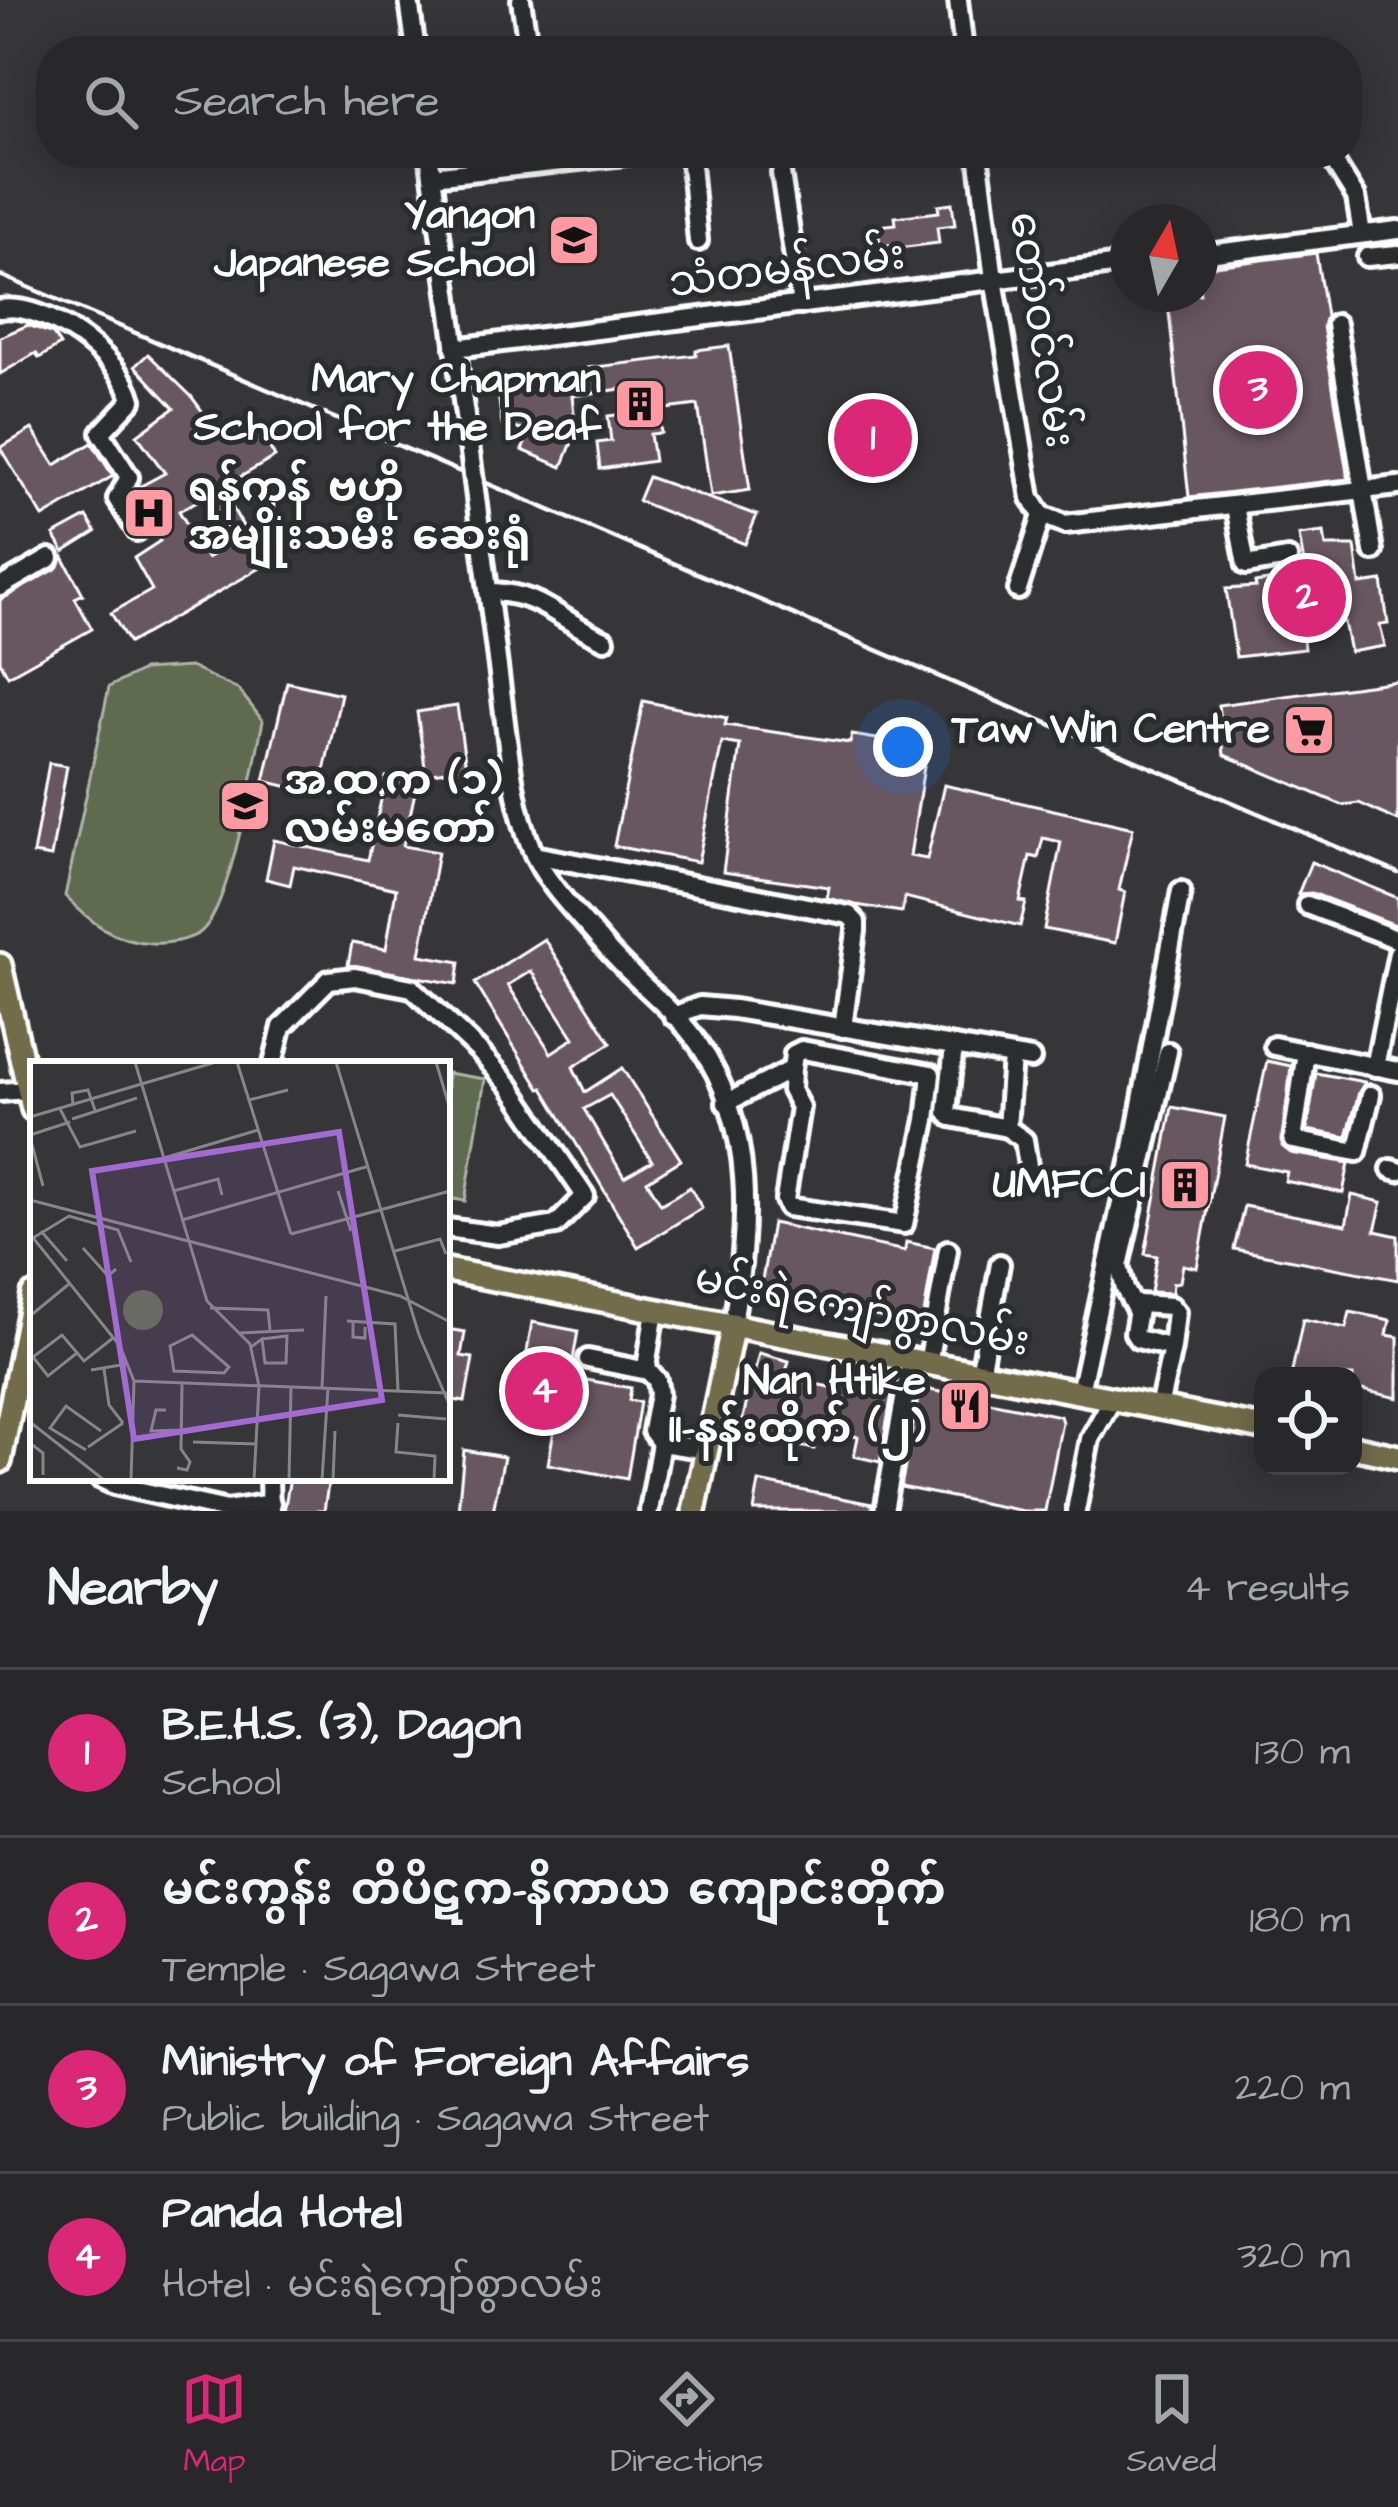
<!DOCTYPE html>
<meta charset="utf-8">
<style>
:root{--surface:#28282a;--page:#343436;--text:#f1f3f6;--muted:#a5a6a8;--line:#444447;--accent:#db2777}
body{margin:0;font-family:"Architects Daughter","Noto Sans Myanmar",sans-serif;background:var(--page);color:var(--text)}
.controls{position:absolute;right:36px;bottom:36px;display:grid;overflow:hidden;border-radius:24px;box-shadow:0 6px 30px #0003}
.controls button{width:108px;height:108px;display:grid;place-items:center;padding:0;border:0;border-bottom:3px solid var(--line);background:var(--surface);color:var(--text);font:60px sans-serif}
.compass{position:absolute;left:1110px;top:204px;width:108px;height:108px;border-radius:50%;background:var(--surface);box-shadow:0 6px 30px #0003;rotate:9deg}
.you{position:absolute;left:903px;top:747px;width:42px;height:42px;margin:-30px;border:9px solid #fff;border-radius:50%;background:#1a73e8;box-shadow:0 0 0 18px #1a73e833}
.badge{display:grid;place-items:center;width:78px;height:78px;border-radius:50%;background:var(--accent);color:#fff;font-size:39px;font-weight:700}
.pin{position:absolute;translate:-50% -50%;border:6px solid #fff;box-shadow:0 3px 12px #0006}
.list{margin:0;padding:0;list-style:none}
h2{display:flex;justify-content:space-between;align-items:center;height:156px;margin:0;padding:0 48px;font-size:51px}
h2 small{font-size:39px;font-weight:400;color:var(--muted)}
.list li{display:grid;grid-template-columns:78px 1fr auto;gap:36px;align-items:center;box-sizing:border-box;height:168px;padding:0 48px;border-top:3px solid var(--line)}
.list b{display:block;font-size:45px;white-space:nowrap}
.list p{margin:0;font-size:39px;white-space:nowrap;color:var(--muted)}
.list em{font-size:39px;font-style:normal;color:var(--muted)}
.icon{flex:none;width:66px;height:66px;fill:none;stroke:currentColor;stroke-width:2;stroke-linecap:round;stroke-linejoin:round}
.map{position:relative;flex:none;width:1398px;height:1511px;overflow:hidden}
.search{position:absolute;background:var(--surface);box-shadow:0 6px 30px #0003;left:36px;right:36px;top:36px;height:132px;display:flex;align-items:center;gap:30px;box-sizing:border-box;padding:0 42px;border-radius:48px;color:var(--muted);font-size:45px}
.sheet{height:828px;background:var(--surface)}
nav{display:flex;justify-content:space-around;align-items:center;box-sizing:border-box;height:168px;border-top:3px solid var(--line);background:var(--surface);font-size:33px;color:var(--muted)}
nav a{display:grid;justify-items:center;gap:6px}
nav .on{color:var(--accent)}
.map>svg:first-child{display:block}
.green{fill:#5f6a50;stroke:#afb4a8;stroke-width:3}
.building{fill:#675660;stroke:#fff;stroke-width:3;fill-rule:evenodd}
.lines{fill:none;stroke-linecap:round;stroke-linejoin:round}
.minor-casing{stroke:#fff;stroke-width:26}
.major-casing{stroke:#fff;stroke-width:30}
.minor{stroke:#2a2d2e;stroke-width:16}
.major{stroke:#726c4b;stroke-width:21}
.rail{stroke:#fff;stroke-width:4.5}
.minor-bridge-casing{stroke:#fff;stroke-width:26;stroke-linecap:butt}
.minor-bridge{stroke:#2a2d2e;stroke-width:16}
.labels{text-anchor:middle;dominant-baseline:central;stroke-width:10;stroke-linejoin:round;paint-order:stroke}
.poi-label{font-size:42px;font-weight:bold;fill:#fff;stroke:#2a2d2e;text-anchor:end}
.street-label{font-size:42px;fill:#fff;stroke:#2a2d2e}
.inset-road{fill:none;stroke:#868688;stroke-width:3}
.view{fill:#a36bd2;fill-opacity:0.15;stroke:#a36bd2;stroke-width:6}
.inset-edge{fill:none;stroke:#fff;stroke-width:6}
</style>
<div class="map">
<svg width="1398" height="1511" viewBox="0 0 1398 1511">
<rect width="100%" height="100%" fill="#363538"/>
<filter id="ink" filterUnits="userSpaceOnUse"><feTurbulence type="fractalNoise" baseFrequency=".00833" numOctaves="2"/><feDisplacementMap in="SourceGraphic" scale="24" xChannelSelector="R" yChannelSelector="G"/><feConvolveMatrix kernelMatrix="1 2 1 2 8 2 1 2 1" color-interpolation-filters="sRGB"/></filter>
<g filter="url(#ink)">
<g class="green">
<path d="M190,667L239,690L263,721C254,762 230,916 198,934C185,941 166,944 152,943C114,941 91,923 65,896L109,687L143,670Z"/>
<polygon points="447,1073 485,1079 465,1201 447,1198"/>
</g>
<g class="building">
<polygon points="952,203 955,225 937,227 939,243 898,248 898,244 880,246 878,226 896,224 895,217 939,212 938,205"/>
<polygon points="1316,253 1326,316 1323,326 1348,479 1189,497 1167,294 1200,294 1200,268"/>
<polygon points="28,325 53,334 60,345 39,358 36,353 0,374 0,337"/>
<polygon points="729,346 750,490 711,496 698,405 658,410 661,433 650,434 654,461 600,469 597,443 611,441 608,416 624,414 621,389 572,396 575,422 542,427 573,440 562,467 522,450 530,432 502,425 498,392 549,389 548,384 588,379 587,368 696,355 696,350"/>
<path d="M148,354L191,396L224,440L255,422L275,457L221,488L248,535L268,524L285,554L129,643L111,613L152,590L134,558L160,541L134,495L137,488L165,473L137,435L174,408L135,366ZM208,495L233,543L207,558L179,511Z"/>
<polygon points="32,429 55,465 92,443 113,476 43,517 0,448"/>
<polygon points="648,477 757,515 745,544 638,501"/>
<polygon points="87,517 96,532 64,552 54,535"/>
<polygon points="1324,532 1326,546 1355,546 1360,584 1382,581 1388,624 1380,625 1385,646 1350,652 1344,622 1302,628 1304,649 1236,657 1226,589 1256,587 1255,583 1306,575 1299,535"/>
<polygon points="63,557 83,594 75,598 92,629 8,676 0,661 0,600 56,569"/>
<polygon points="1398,681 1398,821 1359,803 1342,805 1224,755 1218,705"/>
<polygon points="287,682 341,694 319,794 264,781"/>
<polygon points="643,701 727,718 725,725 850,743 852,735 927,747 910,856 927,859 944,785 1133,828 1119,890 1125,892 1115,943 1044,929 1061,842 1043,838 1038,858 1030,856 1020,901 1026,902 1020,926 905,897 902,912 856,905 827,898 829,887 723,872 740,745 722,742 698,862 614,846"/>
<polygon points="457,706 466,768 426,774 417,712"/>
<polygon points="49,763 67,766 51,857 33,854"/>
<polygon points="386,777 417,784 403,846 438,852 420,955 460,962 457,984 348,965 352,943 386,949 396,889 294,866 290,885 266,879 274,840 368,860"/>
<polygon points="1311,862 1398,898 1398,926 1312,893 1298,894"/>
<path d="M544,939L611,1043L573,1067L585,1092L622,1068L681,1160L647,1181L661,1204L690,1187L702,1208L638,1247L543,1088L540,1089L475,983ZM531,971L574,1038L551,1053L508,985ZM610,1095L652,1161L624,1177L584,1109Z"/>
<polygon points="1267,1061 1291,1066 1282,1146 1291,1153 1349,1163 1343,1193 1285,1181 1287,1172 1245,1164"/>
<polygon points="1316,1073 1365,1082 1359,1092 1347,1137 1307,1130"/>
<polygon points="1172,1107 1225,1117 1197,1268 1183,1265 1180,1282 1173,1283 1172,1293 1151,1292 1157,1256 1145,1254"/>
<polygon points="1352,1195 1382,1202 1375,1231 1398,1236 1398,1280 1234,1249 1244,1206 1346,1225"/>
<polygon points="772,1223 905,1251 906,1242 935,1248 922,1326 760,1292"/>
<polygon points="1350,1312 1390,1320 1387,1335 1398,1337 1398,1398 1353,1388 1353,1376 1291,1376 1303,1319 1346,1328"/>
<polygon points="532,1322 578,1331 570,1377 631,1388 629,1400 640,1402 627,1479 548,1464 556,1419 517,1412"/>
<polygon points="447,1329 465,1332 461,1356 473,1358 465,1402 447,1399"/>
<polygon points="759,1353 789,1361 784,1378 830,1387 832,1377 892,1394 880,1462 854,1456 858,1437 818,1428 814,1449 769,1440 767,1445 738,1438"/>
<polygon points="920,1388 1060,1416 1062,1422 1045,1511 1023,1511 901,1487"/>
<polygon points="464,1450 504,1457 493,1511 458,1511"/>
<polygon points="290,1478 329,1478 324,1511 284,1511"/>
<polygon points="759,1482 872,1504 872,1511 754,1511"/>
</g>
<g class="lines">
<g class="minor-casing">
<g id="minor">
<polyline points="409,0 416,51"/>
<polyline points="521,0 529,51"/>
<polyline points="958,0 964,51"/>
<polyline points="429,153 466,423"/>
<polyline points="690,153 698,241"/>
<polyline points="978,153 994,279 1031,498 1042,515"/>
<polyline points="1336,165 1356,197 1362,234"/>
<polyline points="781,173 801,305"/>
<polyline points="432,176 643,153"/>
<polyline points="1200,255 1398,230"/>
<polyline points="1367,257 1398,254"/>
<path d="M0,309C46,302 121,356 132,400L101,433L129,477L117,499L137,531"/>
<polyline points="1336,324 1373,551"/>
<polyline points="455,348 1128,263"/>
<path d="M474,482C483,551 492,620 501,690C508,743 512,800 532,850C547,886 579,915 603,944C632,979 672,1006 698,1043C757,1128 748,1228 733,1324"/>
<polyline points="1235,506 1246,565 1288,558"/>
<polyline points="1042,515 1065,524 1398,486"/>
<polyline points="0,587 50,558"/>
<polyline points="1018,590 1042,515"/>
<path d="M488,592C542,592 559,621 605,640"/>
<polyline points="534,855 849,915 856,922 856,931 843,1028"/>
<polyline points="1307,905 1398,940"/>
<polyline points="673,1016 700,1006 734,1009 1031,1059"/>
<polyline points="954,1046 947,1112 951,1117 1007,1128"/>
<polyline points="1274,1046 1398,1071"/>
<polyline points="1306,1052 1293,1140 1357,1152 1371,1095"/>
<polyline points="1012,1057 1007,1128 1024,1140 1028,1166"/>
<polyline points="273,1064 282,1027 329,980 355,977 412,988 479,1051 510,1086 585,1196 556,1225 498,1235 447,1228"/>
<polyline points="1375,1067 1398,953"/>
<polyline points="0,1092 28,1090"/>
<polyline points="726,1103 792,1069 791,1090 800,1107 785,1200 788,1207 904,1224 926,1120 931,1074 802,1050 794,1054 792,1069"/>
<polyline points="1391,1169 1398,1171"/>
<polyline points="1136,1310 1125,1289 1119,1266 1168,1052"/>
<polyline points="655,1311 647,1361 648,1371 657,1380 659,1394 652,1431 661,1443 707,1450"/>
<polyline points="588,1359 648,1371"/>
<polyline points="928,1364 948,1250"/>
<polyline points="980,1374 1000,1264"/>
<polyline points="1080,1392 1133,1148 1181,891"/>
<polyline points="1159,1408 1172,1348 1176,1312 1171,1306 1139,1304 1134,1333 1138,1339 1172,1348"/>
<polyline points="99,1478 114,1485 227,1510 271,1503"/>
<polyline points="269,1478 270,1511"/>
<polyline points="649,1511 661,1443"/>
<polyline points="884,1511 911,1361"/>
<polyline points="1076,1511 1090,1439 1113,1398"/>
</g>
</g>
<g class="major-casing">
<g id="major">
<polyline points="0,965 33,1109"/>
<polyline points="447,1270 1263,1428"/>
<polyline points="1353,1447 1398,1457"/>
<polyline points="0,1461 33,1295"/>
<polyline points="694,1511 733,1324"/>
</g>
</g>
<use href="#minor" class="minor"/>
<use href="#major" class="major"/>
<polyline class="rail" points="0,275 1398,873"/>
<g class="minor-bridge-casing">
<polyline id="minor-bridge" points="466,423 474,482"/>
</g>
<use href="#minor-bridge" class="minor-bridge"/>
</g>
</g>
<defs>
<g id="school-square" transform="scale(2.7)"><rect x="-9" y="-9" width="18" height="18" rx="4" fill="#ff9aa2" stroke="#2a2d2e"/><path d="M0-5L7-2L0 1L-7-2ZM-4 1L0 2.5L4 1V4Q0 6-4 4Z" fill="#111"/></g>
<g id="building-square" transform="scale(2.7)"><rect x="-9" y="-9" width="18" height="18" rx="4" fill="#ff9aa2" stroke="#2a2d2e"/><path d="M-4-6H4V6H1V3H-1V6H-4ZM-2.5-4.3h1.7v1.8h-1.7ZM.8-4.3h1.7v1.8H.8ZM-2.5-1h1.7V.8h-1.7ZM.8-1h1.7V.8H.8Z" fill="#111"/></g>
<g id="hospital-square" transform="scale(2.7)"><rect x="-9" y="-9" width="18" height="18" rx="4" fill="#ff9aa2" stroke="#2a2d2e"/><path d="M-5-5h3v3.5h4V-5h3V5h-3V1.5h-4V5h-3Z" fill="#111"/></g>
<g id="supermarket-square" transform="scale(2.7)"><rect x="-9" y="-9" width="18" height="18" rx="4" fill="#ff9aa2" stroke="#2a2d2e"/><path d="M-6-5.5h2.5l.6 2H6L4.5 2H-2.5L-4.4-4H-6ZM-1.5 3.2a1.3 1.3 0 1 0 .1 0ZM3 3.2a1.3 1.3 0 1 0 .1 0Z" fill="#111"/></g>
<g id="restaurant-square" transform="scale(2.7)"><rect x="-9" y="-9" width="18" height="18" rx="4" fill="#ff9aa2" stroke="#2a2d2e"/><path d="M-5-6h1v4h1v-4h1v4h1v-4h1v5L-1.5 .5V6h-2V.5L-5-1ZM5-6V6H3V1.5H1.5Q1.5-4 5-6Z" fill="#111"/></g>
</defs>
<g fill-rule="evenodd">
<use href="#school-square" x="574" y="240"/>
<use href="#building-square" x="640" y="404"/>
<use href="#hospital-square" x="149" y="513"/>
<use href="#supermarket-square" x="1309" y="730"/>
<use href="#school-square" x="245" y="806"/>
<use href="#building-square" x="1185" y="1185"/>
<use href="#restaurant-square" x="965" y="1406"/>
</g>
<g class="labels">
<g class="poi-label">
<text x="535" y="216">Yangon<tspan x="535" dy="48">Japanese School</tspan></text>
<text x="601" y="380">Mary Chapman<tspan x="601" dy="48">School for the Deaf</tspan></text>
<text x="188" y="489" text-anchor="start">ရန်ကုန် ဗဟို<tspan x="188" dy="48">အမျိုးသမီး ဆေးရုံ</tspan></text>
<text x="1270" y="730">Taw Win Centre</text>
<text x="284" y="782" text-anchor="start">အ.ထ.က (၁)<tspan x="284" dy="48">လမ်းမတော်</tspan></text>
<text x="1146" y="1185">UMFCCI</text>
<text x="926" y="1382">Nan Htike<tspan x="926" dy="48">II-နန်းထိုက် (၂)</tspan></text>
</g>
<g class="street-label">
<text transform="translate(787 270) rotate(-7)">သံတမန်လမ်း</text>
<text transform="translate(1041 330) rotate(81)">တော်ဝင်လမ်း</text>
<text transform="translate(862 1311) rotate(11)">မင်းရဲကျော်စွာလမ်း</text>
</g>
</g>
<g transform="translate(30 1061)">
<rect width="420" height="420" fill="#363538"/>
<path d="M93 249a20 20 0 1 1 40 0a20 20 0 1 1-40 0Z" fill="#5f6a50"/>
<path class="inset-road" d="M105,1L177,240L220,283L229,325M207,1L261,173M306,1L389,274L420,345M406,1L420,48M219,39L258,29M43,43L42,32L58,29L65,49M30,48L50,86L106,70M0,56L186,1M42,58L107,37M0,74L40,61M0,76L13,125M134,97L228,69M143,130L188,118L192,134M308,130L321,170M0,139L370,235L420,261M152,159L339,105M11,170L37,200M0,173L90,285L104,320L101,419M261,173L420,130M3,177L39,155L88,169L101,201M53,187L78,215L86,208M365,190L410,178L416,193M180,247L238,249L240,269M0,255L39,223M317,260L365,263L368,330M323,260V276L335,277V266M210,272L274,269M162,274L199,306L194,312L144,310L140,285ZM221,286L232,278L235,302H256L257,275L232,278M47,292L18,315L3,296L32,274L54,300L83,277M74,308L79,344L93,362M61,309L97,303M104,320L417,332M292,327L296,235M136,349H126L121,370L152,369M368,354L416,358M0,361L74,419M368,362L366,391L405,395L404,419M163,381L226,383M0,382L13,392V414M58,386L93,362M56,389L20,367L36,345L71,370M147,407L157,409L160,401L151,388L152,322M224,419L229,325M259,419L261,326M292,419L298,327M303,419L305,370"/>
<path class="view" d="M309,71L352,339L104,378L62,110Z"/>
<rect width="420" height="420" class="inset-edge"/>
</g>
</svg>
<div class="controls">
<button><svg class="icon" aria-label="locate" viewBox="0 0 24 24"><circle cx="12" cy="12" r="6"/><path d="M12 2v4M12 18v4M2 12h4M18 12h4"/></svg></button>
</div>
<svg class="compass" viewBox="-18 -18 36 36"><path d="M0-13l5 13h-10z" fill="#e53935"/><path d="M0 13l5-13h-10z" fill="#a5a6a8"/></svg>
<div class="you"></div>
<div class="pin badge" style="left:873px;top:438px">1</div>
<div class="pin badge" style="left:1307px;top:598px">2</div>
<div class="pin badge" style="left:1258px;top:390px">3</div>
<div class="pin badge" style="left:544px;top:1391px">4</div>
<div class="search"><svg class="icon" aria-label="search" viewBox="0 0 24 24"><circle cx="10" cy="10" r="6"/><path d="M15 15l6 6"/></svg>Search here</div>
</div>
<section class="sheet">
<h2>Nearby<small>4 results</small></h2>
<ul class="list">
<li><span class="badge">1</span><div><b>B.E.H.S. (3), Dagon</b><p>School</p></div><em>130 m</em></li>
<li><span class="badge">2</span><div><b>မင်းကွန်း တိပိဋက-နိကာယ ကျောင်းတိုက်</b><p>Temple · Sagawa Street</p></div><em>180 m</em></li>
<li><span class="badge">3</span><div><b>Ministry of Foreign Affairs</b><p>Public building · Sagawa Street</p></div><em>220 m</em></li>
<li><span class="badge">4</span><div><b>Panda Hotel</b><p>Hotel · မင်းရဲကျော်စွာလမ်း</p></div><em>320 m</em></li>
</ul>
</section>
<nav>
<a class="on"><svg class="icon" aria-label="map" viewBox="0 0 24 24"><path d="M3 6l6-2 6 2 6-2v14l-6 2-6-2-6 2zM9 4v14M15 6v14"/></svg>Map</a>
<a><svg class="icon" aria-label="directions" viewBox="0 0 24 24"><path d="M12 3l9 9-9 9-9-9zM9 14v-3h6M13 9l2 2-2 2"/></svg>Directions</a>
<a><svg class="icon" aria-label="saved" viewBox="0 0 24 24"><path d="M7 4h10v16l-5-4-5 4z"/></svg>Saved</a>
</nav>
